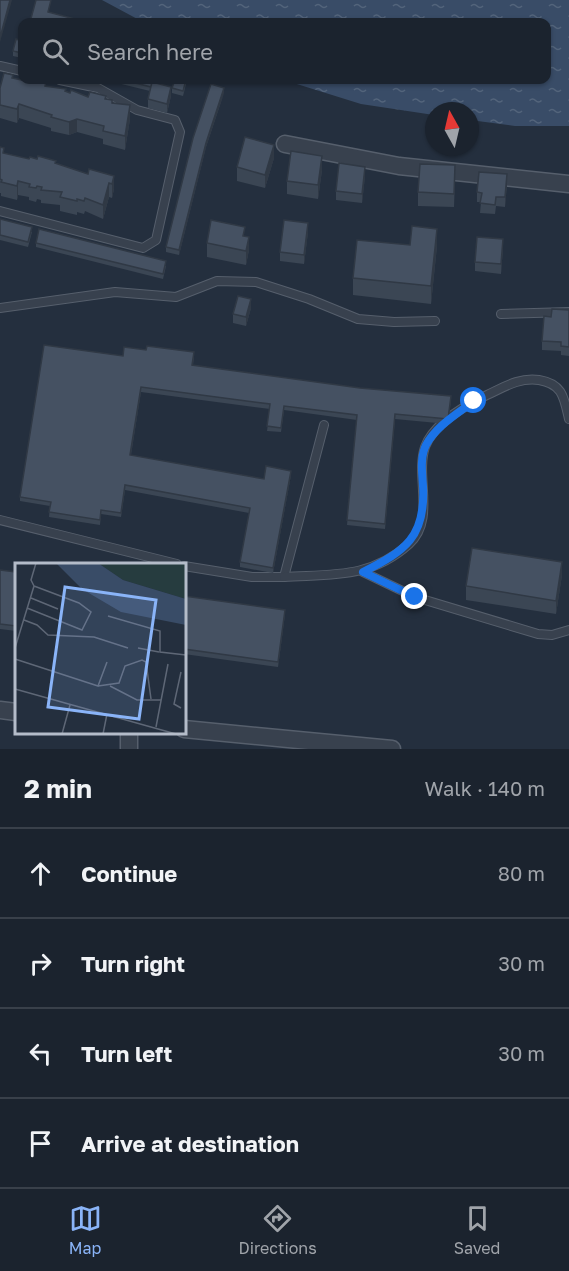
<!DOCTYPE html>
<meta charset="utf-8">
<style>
:root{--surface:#1b232e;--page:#242b36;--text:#f1f3f6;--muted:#a0a4aa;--line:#39404a;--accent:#8ab4f8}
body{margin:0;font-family:"Golos Text",sans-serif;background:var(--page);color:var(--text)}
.compass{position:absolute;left:425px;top:102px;width:54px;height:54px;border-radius:50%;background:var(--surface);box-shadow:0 2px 4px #0004;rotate:352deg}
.stop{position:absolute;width:18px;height:18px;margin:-14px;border:4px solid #1a73e8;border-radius:50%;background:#fff}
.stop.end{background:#1a73e8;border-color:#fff;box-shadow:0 2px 6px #0008}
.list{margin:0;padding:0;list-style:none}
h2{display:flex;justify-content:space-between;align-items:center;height:78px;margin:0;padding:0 24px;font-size:26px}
h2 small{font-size:20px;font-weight:400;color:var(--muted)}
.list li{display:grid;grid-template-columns:39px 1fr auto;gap:18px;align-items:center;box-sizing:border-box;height:90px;padding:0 24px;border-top:2px solid var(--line)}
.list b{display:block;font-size:22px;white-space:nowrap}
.list em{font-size:20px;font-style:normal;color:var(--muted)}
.icon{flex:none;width:33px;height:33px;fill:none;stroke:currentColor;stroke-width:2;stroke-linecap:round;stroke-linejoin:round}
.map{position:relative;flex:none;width:569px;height:749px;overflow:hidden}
.search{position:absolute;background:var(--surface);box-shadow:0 2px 4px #0004;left:18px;right:18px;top:18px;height:66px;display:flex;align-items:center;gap:15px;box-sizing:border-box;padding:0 21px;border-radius:12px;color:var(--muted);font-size:22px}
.sheet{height:438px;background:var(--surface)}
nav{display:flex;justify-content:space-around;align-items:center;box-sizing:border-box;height:84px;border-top:2px solid var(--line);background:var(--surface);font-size:16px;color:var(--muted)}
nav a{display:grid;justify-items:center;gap:3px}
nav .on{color:var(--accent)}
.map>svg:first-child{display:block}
.water{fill:url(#water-ripples)}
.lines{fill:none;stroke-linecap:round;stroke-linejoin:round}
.service-casing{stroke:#565f6c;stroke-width:10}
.minor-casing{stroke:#565f6c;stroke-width:19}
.service{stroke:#38414e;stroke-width:8}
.minor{stroke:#38414e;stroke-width:16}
.wall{fill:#3b4654}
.shaded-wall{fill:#303945}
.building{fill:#455162;stroke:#303945;stroke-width:1.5}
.route{stroke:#1a73e8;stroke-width:8}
.inset-road{fill:none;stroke:#5e6776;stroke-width:1.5}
.view{fill:#8ab4f8;fill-opacity:0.15;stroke:#8ab4f8;stroke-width:3}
.inset-edge{fill:none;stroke:#b4bcc9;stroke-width:3}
</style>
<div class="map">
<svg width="569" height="749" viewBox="0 0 569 749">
<defs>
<pattern id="water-ripples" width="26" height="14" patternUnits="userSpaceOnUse" patternTransform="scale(1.5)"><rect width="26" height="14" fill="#394c67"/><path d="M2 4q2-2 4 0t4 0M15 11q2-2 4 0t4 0" fill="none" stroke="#53647b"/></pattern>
</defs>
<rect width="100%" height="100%" fill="#242f3e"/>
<polygon class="water" points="102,0 569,0 569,126 515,126 470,120 470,111 434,111 434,115 361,104 284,80 546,80 546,22 143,22"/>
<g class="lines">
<g class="service-casing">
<g id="service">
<polyline points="0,66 22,71"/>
<polyline points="0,211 143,248 156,240 180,132 175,120 137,110 98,88 60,80"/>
<polyline points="0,308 115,292 176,297 217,281 256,282 309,299 358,319 394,322 435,321"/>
<polyline points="501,314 569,312"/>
<polyline points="0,520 177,564"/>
<polyline points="184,566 252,577 284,577 324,425"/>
<polyline points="363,572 415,597 538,634 552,635 569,630"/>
<path d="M284,577C332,574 370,579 409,544C436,520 415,477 425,447C433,424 466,405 487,395C504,387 520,377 539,380C563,384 564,398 569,419"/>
</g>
</g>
<g class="minor-casing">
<g id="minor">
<polyline points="285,144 399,166 569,184"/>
<polyline points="0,710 16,712"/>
<polyline points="184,729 392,749"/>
<polyline points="129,732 129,749"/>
</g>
</g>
<use href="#service" class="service"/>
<use href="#minor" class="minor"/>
</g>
<g class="wall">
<polygon points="22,41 22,58 13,56 13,51"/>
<polygon points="13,78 88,97 106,99 130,119 125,150 103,144 103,139 77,132 69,135 51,131 51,128 19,118 17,123 0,118 0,88"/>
<polygon points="105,80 155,80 154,83 171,96 167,113 148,108 148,99 150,91"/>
<polygon points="187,80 183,96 172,93 172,88"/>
<polygon points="224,93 206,147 179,255 166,252 166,247"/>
<polygon points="0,147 4,153 29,159 56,164 88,174 114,176 114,189 112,198 109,197 103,219 85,211 84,214 77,212 77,215 60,211 60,205 41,203 41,200 37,199 36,202 29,200 29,197 18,195 17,200 1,196 1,193 0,193"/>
<polygon points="274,158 265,188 237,181 237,167"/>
<polygon points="322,170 318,199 287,194 287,181"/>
<polygon points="365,176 362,203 336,200 336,191"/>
<polygon points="455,179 454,207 418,206 418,192"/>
<polygon points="507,184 505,207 496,206 495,214 480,213 481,202 477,202 477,192"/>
<polygon points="0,219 32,232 28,247 0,240"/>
<polygon points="308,232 304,264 280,261 280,252"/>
<polygon points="245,236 249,250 246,265 207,257 207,243"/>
<polygon points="36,243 166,266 163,279 36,247"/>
<polygon points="410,245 437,246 431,304 353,295 353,278"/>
<polygon points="503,248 501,274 475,271 475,262"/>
<polygon points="251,308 246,326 233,323 233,314"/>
<polygon points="569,310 569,356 561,355 561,351 542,350 542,341 551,317"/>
<polygon points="123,356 194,357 193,365 451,401 448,424 395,419 385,529 347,525 357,420 284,410 281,432 267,431 270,409 141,392 131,455 264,479 291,475 273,573 240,567 240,562 249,513 125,490 121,517 101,514 100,525 49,517 50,506 20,501 20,497"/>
<polygon points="0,570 16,572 16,631 0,629"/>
<polygon points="562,575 556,614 466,600 466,586"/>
<polygon points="184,596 285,614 278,667 184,654"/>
</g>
<g class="shaded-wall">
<polygon points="10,0 12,0 0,42 0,38"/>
<polygon points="171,87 171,96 167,113 167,104"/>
<polygon points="224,88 224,93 206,147 179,255 179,250 206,143"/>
<polygon points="19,104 19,118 17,123 17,109"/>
<polygon points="130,105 130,119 125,150 125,136"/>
<polygon points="77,119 77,132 69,135 69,122"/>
<polygon points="274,145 274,158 265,188 265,175"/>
<polygon points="322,156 322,170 318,199 318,185"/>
<polygon points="365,167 365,176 362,203 362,194"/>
<polygon points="507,174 507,184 505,207 505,197"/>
<polygon points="114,176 114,189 112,198 112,184"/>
<polygon points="18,181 18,195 17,200 17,186"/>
<polygon points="109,183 109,197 103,219 103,205"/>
<polygon points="308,223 308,232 304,264 304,255"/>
<polygon points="437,229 437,246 431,304 431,286"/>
<polygon points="249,237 249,250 246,265 246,251"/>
<polygon points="503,239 503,248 501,274 501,264"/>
<polygon points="251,299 251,308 246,326 246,317"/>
<polygon points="141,387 141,392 130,459 130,455"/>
<polygon points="291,471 291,475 273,573 273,568"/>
<polygon points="562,562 562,575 556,614 556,601"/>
<polygon points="285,610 285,614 278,667 278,662"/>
</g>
<g class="building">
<polygon points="0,0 10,0 0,38"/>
<polygon points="36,0 51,0 48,12 86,22 30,22"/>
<polygon points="16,39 22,41 22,53 13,51"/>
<polygon points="4,73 13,75 12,78 22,80 22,78 22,80 40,80 46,81 45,86 66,89 65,91 70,93 71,90 88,97 90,92 106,96 105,99 112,100 112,103 130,105 125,136 103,131 104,126 77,119 69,122 51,117 52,115 19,104 17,109 0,105 0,88"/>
<polygon points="124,80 154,80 151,87"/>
<polygon points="175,80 186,80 183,91 172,88"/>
<polygon points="152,82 171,87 167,104 148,99"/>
<polygon points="211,84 224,88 206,143 179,250 166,247 193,138"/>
<polygon points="245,137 274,145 265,175 237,167"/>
<polygon points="0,147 4,148 3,153 29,159 30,157 37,159 38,156 56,161 55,163 88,174 89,169 114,176 112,184 109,183 103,205 85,198 84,201 77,199 77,201 60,197 62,192 41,190 42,187 37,186 36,188 29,187 30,184 18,181 17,186 1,182 2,180 0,179"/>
<polygon points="291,151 322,156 318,185 287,181"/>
<polygon points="339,163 365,167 362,194 336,191"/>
<polygon points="420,164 455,165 454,194 418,192"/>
<polygon points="479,172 507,174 505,197 496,197 495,205 480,203 482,193 477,192"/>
<polygon points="0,219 32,227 28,242 0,235"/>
<polygon points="211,220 245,227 243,236 249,237 246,251 207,243"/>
<polygon points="284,220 308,223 304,255 280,252"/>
<polygon points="412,226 437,229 431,286 353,278 357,240 410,245"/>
<polygon points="39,229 166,261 163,274 36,243"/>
<polygon points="477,237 503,239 501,264 475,262"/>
<polygon points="238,296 251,299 246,317 233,314"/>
<polygon points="552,309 569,310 569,347 561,346 561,342 542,341 544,316 551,317"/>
<polygon points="44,345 123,356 124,347 146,350 147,346 194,352 192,365 360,388 451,396 448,419 395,414 385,524 347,520 357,415 284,406 281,428 267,426 270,404 141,387 130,455 264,479 266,466 291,471 273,568 240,562 250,508 125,485 121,513 101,510 100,520 49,512 51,502 20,497"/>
<polygon points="472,548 562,562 556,601 466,586"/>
<polygon points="0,570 16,572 16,626 0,624"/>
<polygon points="184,596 285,610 278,662 184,649"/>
</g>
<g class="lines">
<path class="route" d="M415,597L363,572C405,551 426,537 423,486C422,472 420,457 426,445C436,426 457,414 474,401"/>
</g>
<g transform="translate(15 563)">
<rect width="171" height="171" fill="#242f3e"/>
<path d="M83,0H171V36L108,17Z" fill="#263c3f"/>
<path d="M41,0H83L108,17L171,36V62L106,49L67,26Z" fill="#394c67"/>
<path class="inset-road" d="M16,35L43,46M12,45L67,67L76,49L64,40L19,23M93,53L145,68V89L171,92M9,57L22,62L33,72L79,74L113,85M0,85L19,23L16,17L21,0M123,85L144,89M0,96L83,123L92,99M83,123L104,120L110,103L127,97L131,99L136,136M95,123L122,137H146M0,126L161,171M166,145L159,141L166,109M141,164L153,101M47,171L55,142M88,171L92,151"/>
<path class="view" d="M50,24L141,37L124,156L33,144Z"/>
<rect width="171" height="171" class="inset-edge"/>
</g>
</svg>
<svg class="compass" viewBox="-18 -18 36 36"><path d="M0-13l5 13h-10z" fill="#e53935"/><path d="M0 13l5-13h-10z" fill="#a0a4aa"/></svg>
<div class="stop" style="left:474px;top:401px"></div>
<div class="stop end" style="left:415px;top:597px"></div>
<div class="search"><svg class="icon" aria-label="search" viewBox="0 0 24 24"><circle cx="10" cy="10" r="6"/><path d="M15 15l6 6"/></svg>Search here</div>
</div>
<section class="sheet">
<h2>2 min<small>Walk · 140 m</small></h2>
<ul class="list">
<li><svg class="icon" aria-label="ahead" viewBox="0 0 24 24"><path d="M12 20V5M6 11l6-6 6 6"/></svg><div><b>Continue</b></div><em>80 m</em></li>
<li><svg class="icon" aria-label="right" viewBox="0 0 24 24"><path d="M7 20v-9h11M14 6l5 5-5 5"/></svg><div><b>Turn right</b></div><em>30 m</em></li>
<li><svg class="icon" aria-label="left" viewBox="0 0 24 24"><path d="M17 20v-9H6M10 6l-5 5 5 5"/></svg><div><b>Turn left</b></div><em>30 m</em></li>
<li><svg class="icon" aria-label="arrive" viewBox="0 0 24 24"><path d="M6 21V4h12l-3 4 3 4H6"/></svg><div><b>Arrive at destination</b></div></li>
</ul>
</section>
<nav>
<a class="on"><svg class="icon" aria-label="map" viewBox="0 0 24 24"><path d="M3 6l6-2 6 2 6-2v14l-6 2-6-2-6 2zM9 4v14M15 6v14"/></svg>Map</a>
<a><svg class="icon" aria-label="directions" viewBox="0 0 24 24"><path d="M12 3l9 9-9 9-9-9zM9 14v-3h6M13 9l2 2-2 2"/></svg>Directions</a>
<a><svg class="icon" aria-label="saved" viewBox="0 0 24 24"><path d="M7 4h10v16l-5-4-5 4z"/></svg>Saved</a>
</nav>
